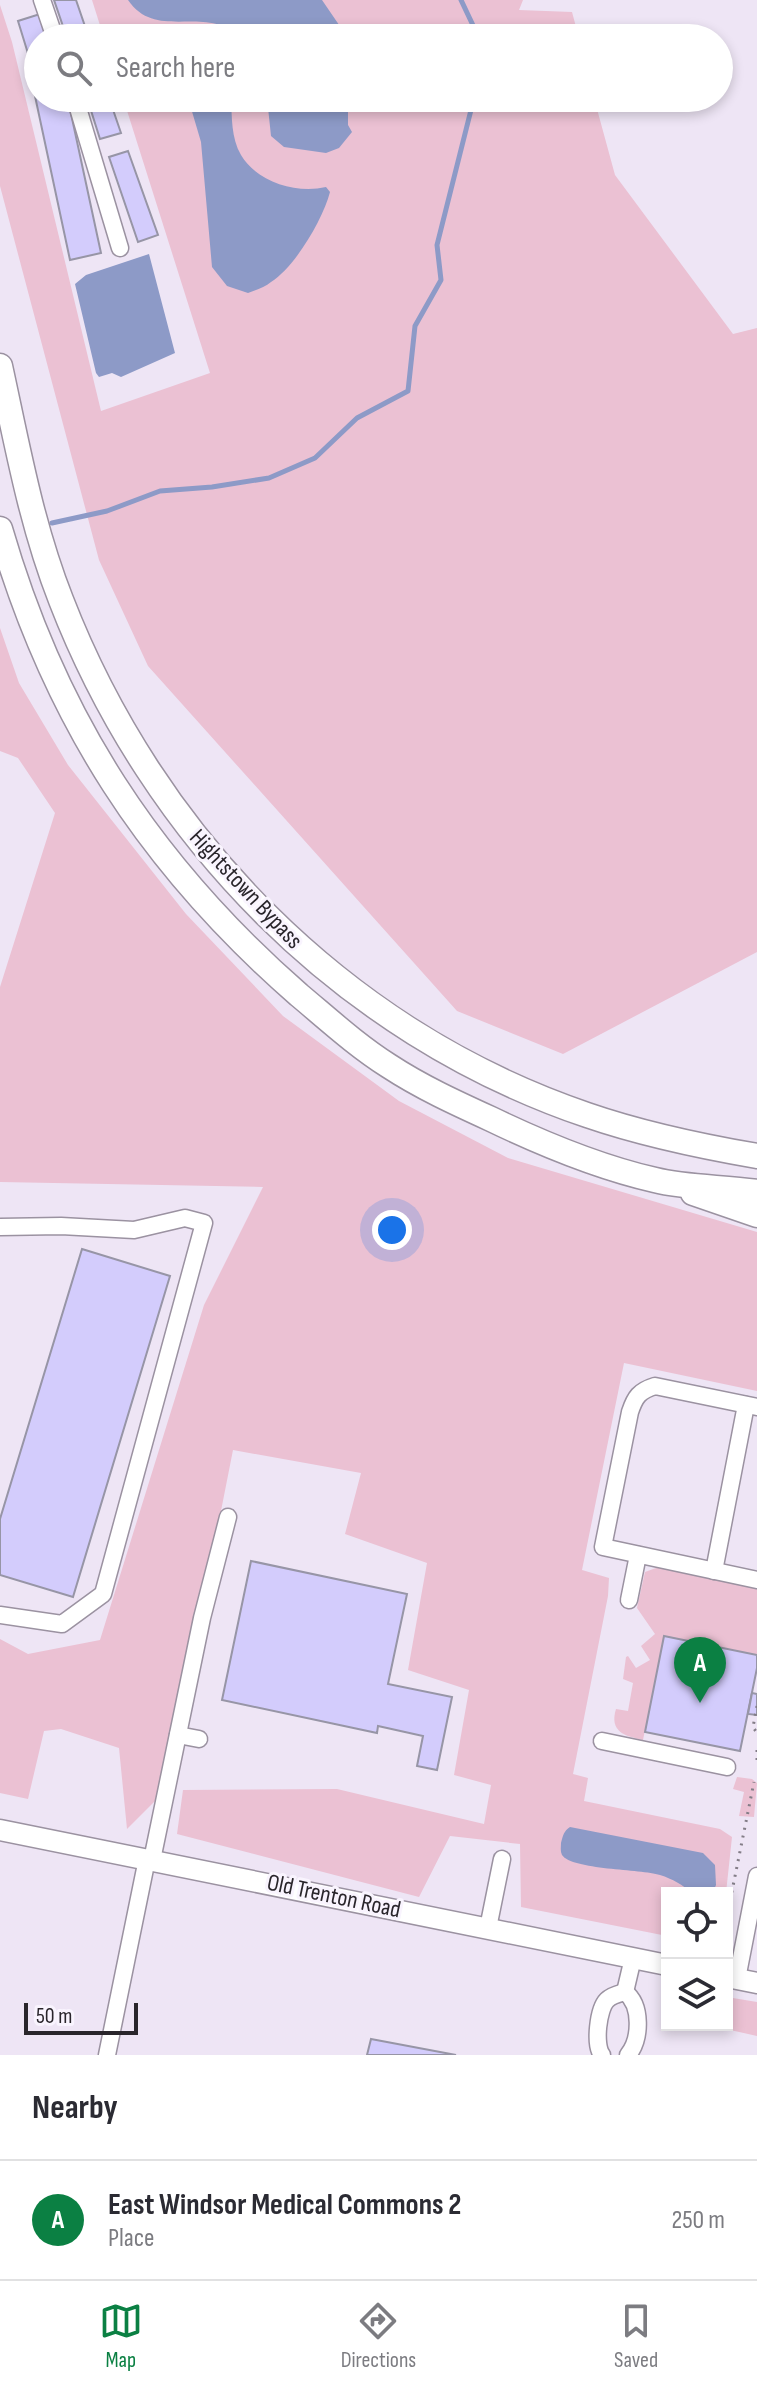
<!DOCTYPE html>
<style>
:root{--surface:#fff;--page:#f7f7f7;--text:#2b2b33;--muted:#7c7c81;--line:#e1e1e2;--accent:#0b8043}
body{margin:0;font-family:"Sofia Sans Condensed",sans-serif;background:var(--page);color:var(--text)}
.controls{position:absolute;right:24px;bottom:24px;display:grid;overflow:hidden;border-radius:0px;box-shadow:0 4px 12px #0003}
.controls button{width:72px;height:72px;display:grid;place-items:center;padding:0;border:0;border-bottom:2px solid var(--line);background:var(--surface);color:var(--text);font:40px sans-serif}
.scale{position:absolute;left:24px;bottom:20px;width:114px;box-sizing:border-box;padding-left:8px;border:4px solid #29252b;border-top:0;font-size:22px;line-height:28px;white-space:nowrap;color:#29252b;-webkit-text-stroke:6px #f9f4fe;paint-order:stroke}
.you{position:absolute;left:392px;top:1230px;width:28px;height:28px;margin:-20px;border:6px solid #fff;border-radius:50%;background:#1a73e8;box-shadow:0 0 0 12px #1a73e833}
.badge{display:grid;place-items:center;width:52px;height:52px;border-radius:50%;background:var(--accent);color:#fff;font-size:26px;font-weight:700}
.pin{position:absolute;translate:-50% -66px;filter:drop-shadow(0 2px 4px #0008)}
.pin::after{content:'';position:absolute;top:42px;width:28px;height:24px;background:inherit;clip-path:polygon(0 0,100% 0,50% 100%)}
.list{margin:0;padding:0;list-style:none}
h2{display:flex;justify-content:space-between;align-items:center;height:104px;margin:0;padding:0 32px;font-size:34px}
h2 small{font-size:26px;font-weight:400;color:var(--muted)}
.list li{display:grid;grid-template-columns:52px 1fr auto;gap:24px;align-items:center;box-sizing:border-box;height:120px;padding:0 32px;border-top:2px solid var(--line)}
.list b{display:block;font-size:30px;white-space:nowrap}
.list p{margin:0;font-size:26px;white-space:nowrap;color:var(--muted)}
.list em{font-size:26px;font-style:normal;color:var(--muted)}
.icon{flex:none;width:44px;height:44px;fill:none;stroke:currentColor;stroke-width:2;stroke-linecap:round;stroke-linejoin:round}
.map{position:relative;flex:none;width:757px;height:2055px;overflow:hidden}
.search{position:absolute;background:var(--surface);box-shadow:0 4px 12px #0003;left:24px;right:24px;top:24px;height:88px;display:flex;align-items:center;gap:20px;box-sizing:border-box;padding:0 28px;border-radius:44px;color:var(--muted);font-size:30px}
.sheet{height:224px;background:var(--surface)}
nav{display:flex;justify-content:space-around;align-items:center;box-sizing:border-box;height:112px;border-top:2px solid var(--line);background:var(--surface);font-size:22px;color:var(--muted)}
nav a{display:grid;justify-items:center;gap:4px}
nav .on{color:var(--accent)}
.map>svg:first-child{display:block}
.green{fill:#ebc1d3}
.water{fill:#8d9ac7}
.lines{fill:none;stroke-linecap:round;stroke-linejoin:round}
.stream{stroke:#8d9ac7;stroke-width:5}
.building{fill:#d3ccfc;stroke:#9795a6;stroke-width:2}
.minor-casing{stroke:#9b92a1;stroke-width:19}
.major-casing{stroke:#9b92a1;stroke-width:23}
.highway-casing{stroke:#9b92a1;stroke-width:27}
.path{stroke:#837d87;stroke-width:3;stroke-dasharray:2 6;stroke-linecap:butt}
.minor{stroke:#fff;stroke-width:16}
.major{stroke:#fff;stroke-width:20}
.highway{stroke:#fff;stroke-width:24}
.labels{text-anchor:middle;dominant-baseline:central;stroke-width:6;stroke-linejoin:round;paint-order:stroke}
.street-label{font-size:24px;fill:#29252b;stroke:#f9f4fe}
</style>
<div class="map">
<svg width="757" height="2055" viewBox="0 0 757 2055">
<rect width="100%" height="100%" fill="#eee5f5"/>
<g class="green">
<polygon points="92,0 523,0 519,10 572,12 579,38 104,38"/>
<polygon points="0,5 12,42 101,411 210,373 123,98 594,98 615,175 733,334 757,328 757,952 563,1054 457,1011 148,666 99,560 0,186"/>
<polygon points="0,628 19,683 68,765 186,914 283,1016 399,1101 508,1158 757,1232 757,1391 624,1363 582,1570 609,1578 608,1596 573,1774 588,1778 584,1801 720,1829 732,1837 726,1893 667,1893 667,1936 521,1907 520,1844 450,1836 419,1897 177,1834 183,1790 337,1789 484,1824 491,1785 454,1775 469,1690 408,1670 427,1563 345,1534 361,1473 233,1450 166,1790 127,1829 119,1748 61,1729 44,1731 28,1799 0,1793 0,1639 28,1654 100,1640 204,1305 263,1187 0,1182 0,987 55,813 18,758 0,751"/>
<path d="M667,1564L757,1580V1655L664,1636L643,1740C625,1736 609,1732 616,1709L628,1711L633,1683L623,1679L626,1657L628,1656L636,1668L650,1660L641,1646L655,1634L637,1608L645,1572Z"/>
<polygon points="737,1777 752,1779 757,1783 754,1817 739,1816 744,1792 733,1789"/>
<polygon points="727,1997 757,2002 757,2036 708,2025 727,2025"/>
</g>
<g class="water">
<path d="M128,0H322L348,38H243C203,3 157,42 128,0Z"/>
<path d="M188,98H231C232,117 231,138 241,155C257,182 296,194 326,187L330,192C323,219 295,267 271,282C265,287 256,290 248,293L227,286L212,267L201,142Z"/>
<polygon points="267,98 348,98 348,125 352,132 339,148 326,153 284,147 271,136"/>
<polygon points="149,254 175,353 121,377 112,373 99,377 96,373 75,284 86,275"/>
<path d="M570,1827L703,1853L715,1865L716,1885L713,1892L693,1893C682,1885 673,1879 660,1875C641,1869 572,1870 562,1855C560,1851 561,1847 561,1843C563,1835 564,1831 570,1827Z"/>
</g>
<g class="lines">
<g class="stream">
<polyline points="461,0 479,38"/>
<polyline points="52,523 107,511 160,491 212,487 269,478 315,458 357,418 408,391 415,326 441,280 437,245 474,98"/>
</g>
</g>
<g class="building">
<polygon points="54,0 76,0 89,38 67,38"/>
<polygon points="40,14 47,38 38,38 38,72 34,73 18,21"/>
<polygon points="38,81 38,98 63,98 65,110 70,109 101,253 70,260 32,82"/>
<polygon points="87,98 109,98 121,133 100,139"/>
<polygon points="128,151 158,235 138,242 109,157"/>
<polygon points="82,1249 170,1276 73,1597 0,1575 0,1519"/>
<polygon points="251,1561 407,1594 388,1684 452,1697 437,1770 417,1766 423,1736 378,1726 377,1733 222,1700"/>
<polygon points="664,1636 757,1655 757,1668 740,1751 645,1732"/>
<polygon points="752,1693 757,1694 757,1715 748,1714"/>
<polygon points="371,2039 456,2055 367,2055"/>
</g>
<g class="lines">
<g class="minor-casing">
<g id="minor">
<polyline points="42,0 55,38"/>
<polyline points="75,98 120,248"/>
<polyline points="0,1227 61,1226 134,1230 185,1218 204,1223 103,1594 62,1624 0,1615"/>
<path d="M757,1407L655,1386C639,1391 635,1397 630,1412L603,1547L757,1580"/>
<polyline points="714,1571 746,1405"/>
<polyline points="629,1600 638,1555"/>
<polyline points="178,1735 199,1739"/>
<polyline points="602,1741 727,1767"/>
<polyline points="152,1860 202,1618 228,1517"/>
<polyline points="488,1928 502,1859"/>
<polyline points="737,1979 757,1876"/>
<path d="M625,1992C642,2005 641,2039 628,2055"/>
<polyline points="625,1992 633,1958"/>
<polyline points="107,2055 147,1859"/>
<path d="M602,2055C594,2045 598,2009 607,2000C612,1995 618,1994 625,1992"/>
</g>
</g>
<g class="major-casing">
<g id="major">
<polyline points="0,1830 667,1965"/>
<polyline points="727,1977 757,1983"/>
</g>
</g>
<g class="highway-casing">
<g id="highway">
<path d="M0,366C17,444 31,524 61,600C153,838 343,1032 587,1115C642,1134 699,1146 757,1156"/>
<path d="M0,529C55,719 150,865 299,995C329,1020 356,1045 389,1066C421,1087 456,1103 491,1119C543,1144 598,1167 655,1180C687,1188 724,1187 757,1192"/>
<polyline points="693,1193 757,1215"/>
</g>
</g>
<g class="path">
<polyline points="757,1706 753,1727 757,1733"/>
<polyline points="757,1750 757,1761"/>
<polyline points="727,1916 754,1782"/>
</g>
<use href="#minor" class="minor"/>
<use href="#major" class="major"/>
<use href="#highway" class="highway"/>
</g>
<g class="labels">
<g class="street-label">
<text transform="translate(246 889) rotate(47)">Hightstown Bypass</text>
<text transform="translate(334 1896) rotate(12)">Old Trenton Road</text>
</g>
</g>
</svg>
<div class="controls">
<button><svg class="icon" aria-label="locate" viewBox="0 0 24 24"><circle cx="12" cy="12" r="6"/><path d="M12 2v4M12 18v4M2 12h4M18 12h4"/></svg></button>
<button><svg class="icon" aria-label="layers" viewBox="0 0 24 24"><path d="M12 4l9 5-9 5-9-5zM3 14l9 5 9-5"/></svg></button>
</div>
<div class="scale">50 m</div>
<div class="you"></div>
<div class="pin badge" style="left:700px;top:1703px">A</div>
<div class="search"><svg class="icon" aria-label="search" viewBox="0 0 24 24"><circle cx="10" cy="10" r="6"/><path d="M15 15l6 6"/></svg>Search here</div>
</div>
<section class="sheet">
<h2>Nearby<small></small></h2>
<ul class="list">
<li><span class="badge">A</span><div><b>East Windsor Medical Commons 2</b><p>Place</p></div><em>250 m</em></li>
</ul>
</section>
<nav>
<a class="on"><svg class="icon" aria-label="map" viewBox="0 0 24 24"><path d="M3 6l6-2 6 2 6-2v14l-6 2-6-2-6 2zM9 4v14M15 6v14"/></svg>Map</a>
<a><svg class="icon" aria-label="directions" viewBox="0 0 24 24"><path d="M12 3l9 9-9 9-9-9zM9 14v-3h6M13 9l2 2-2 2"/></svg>Directions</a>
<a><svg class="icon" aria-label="saved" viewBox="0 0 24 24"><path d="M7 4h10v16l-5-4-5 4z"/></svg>Saved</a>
</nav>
